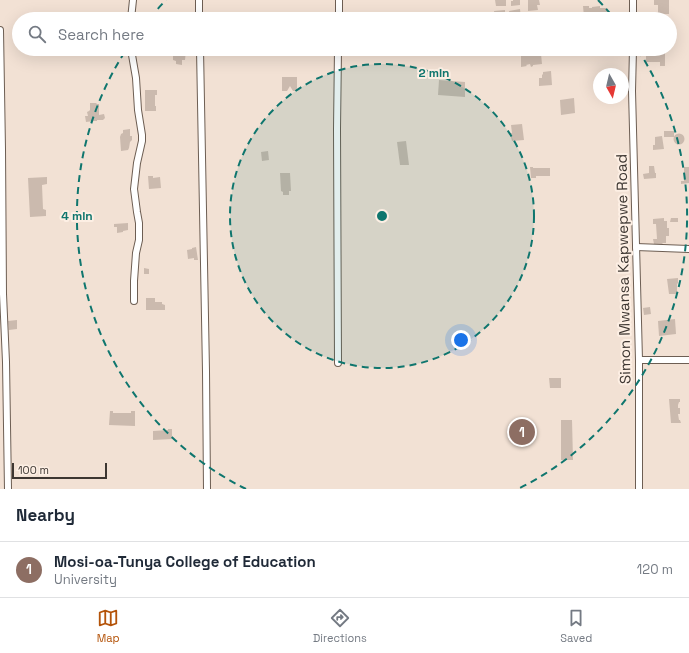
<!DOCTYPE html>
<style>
:root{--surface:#fff;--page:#f6f6f7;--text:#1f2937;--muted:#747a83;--line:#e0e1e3;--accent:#b45309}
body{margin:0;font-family:"Space Grotesk",sans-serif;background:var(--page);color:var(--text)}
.compass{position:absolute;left:593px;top:68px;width:36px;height:36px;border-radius:50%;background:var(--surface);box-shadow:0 4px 16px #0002;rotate:172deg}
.scale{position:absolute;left:12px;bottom:10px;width:95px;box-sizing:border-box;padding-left:4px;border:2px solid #3d3631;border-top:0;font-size:11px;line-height:14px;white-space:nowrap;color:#3d3631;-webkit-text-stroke:3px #fdefe4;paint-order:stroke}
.you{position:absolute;left:461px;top:340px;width:14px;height:14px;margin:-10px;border:3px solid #fff;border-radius:50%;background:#1a73e8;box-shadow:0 0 0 6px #1a73e833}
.badge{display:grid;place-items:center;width:26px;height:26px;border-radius:50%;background:var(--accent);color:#fff;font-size:13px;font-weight:700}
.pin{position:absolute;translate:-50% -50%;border:2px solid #fff;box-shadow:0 1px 4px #0006}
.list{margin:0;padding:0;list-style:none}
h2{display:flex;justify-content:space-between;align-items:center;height:52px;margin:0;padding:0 16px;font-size:17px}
h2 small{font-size:13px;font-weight:400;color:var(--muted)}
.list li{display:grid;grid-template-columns:26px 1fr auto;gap:12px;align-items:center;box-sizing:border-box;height:56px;padding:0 16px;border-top:1px solid var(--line)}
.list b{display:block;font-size:15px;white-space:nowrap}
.list p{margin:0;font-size:13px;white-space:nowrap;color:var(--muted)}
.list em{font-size:13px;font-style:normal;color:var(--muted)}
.icon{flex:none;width:22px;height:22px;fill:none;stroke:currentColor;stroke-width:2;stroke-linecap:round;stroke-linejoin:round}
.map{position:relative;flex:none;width:689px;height:489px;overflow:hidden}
.search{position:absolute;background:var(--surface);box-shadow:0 4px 16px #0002;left:12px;right:12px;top:12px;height:44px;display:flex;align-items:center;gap:10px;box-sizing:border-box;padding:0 14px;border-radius:22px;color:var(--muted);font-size:15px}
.sheet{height:108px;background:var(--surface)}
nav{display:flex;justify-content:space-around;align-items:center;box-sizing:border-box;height:56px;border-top:1px solid var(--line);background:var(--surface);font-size:11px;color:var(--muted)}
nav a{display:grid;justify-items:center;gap:2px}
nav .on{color:var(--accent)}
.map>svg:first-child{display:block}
.building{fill:#cbbaae}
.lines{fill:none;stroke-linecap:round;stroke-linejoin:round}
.minor-casing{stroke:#6d5e53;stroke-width:8}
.minor{stroke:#fff;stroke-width:6}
.ring{fill:none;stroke:#0f766e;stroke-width:2;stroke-dasharray:7 5}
.labels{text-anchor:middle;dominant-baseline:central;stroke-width:4;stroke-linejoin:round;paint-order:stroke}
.street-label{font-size:15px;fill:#3d3631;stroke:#fdefe4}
.centre{fill:#0f766e;stroke:#fdefe4;stroke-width:2}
.ring-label{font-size:12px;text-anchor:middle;font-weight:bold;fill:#0f766e;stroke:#fdefe4;stroke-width:4;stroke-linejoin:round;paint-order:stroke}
</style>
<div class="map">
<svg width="689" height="489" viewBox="0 0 689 489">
<rect width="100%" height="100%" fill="#f2e1d4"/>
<g class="building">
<polygon points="495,0 506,0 506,6 496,6"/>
<polygon points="513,0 520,0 520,5 511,6 511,1 513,1"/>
<polygon points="528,0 539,0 540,5 537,5 538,10 528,11"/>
<polygon points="654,0 669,0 669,14 658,14 658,5 654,5"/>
<polygon points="583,6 589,6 589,8 592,8 592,7 600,6 600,8 607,8 608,16 584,17"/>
<polygon points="520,9 521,19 514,19 513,15 510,16 509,11"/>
<polygon points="505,10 505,16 503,16 502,19 495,19 494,11"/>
<polygon points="271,15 271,19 262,19 262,16"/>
<polygon points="290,15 290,19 282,19 282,16"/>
<polygon points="173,49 184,49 184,50 186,50 185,60 182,60 182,65 176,64 176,61 173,60"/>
<polygon points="646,49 652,49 652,51 665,51 665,66 660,66 660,62 646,62"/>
<polygon points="532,53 535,53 535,54 541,54 542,64 533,65 533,66 531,67 530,64 526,65 527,66 521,67 521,54 527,54 527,55 533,54"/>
<polygon points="551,71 552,85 539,86 539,78 542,78 542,75 543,74 543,72"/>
<polygon points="282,77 297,77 297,91 293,91 290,86 287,91 282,91"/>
<polygon points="439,80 465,82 465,97 438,95"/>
<polygon points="145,90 157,90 157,95 155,95 155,106 156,106 156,111 145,111"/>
<polygon points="574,98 575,113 561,115 560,100"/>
<polygon points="90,103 96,103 97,104 99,104 99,115 104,114 105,118 103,120 97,120 97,121 94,121 86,122 85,116 88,116 87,112 89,111 90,110"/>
<polygon points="522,124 524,140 512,141 510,133 512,133 511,125"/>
<polygon points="130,129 130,136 132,136 132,140 130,142 129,148 128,150 121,151 120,137 121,134 123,133 123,130"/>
<rect x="664" y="131" width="10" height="6"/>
<circle cx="679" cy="139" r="5.5"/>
<polygon points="662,136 664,149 653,150 653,145 655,145 655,137"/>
<polygon points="406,141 409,165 400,165 397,142"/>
<polygon points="268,151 269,160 262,161 261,152"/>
<polygon points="649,166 654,166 655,173 656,173 656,178 644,179 643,174 649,173"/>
<polygon points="530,167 533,167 533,168 550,168 550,176 536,176 536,178 531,178"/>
<polygon points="684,167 689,167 689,183 681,184 681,181 684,181"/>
<polygon points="280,173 290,173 291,191 289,191 289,195 283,195 283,192 281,191"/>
<polygon points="148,176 153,176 153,178 160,177 161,188 149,189"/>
<polygon points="47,177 47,184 42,185 43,209 46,210 46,216 30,217 28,178"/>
<polygon points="664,218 664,221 667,221 667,228 669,228 669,236 666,236 666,243 662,243 663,244 654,244 653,239 657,239 656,224 653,224 653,219"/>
<polygon points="671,218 678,218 678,222 670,222"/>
<polygon points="128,223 128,230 123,231 123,232 117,233 117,227 114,227 114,224"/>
<polygon points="196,247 198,260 194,260 194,258 188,259 187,250 192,249 192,248"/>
<polygon points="144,268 149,269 149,274 144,274"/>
<polygon points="678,278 678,283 677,284 677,294 669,294 667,279"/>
<polygon points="146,298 155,298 155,302 162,302 162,304 165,305 165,310 146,310"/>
<polygon points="650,307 651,314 644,315 643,308"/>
<polygon points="675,319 676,334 659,336 658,321"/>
<polygon points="17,320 17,329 9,330 8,321"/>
<polygon points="549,378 561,378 561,388 550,388"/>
<polygon points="669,399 680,399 680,402 679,402 678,405 678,408 680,408 680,414 678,414 679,420 680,420 681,423 671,423"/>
<polygon points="110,411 113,411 113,413 131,413 131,411 135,411 135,426 109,425"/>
<polygon points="561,420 572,420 573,460 561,460"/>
<polygon points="168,429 172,429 172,439 153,440 153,431 168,430"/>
</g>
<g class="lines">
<g class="minor-casing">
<g id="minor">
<polyline points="199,0 199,19"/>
<polyline points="131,19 133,0"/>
<polyline points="339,19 339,0"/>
<polyline points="633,19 633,0"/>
<polyline points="0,30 2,149 3,294 6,362 8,489"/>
<polyline points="132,49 132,55 136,78 138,110 142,135 142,141 137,163 134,189 137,212 139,223 139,240 136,253 134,281 134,301"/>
<polyline points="200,49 206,371 207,489"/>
<polyline points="633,49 632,91 639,360 639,489"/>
<polyline points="636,247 689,249"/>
<polyline points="639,360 689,360"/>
<polyline points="338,363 337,129 338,49"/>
</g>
</g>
<use href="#minor" class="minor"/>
</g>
<circle cx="382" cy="216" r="152" fill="#0f766e" fill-opacity=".12"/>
<g class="ring">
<circle cx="382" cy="216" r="152"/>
<path d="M246 489A305 305 0 0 1 126 50M150 18A305 305 0 0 1 166 0M598 0A305 305 0 0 1 614 18M638 50A305 305 0 0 1 518 489"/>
</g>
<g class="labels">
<g class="street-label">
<text transform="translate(623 269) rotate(-91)">Simon Mwansa Kapwepwe Road</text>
</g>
</g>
<circle cx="382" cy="216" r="6" class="centre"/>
<g class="ring-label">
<text x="434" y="77">2 min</text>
<text x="77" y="220">4 min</text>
</g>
</svg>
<svg class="compass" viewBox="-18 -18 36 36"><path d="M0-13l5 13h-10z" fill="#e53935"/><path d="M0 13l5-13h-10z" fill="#747a83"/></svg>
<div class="scale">100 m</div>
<div class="you"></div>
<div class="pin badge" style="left:522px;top:432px;background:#8d6e63">1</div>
<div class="search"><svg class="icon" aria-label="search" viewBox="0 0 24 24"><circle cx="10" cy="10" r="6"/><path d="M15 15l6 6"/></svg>Search here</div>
</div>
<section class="sheet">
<h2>Nearby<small></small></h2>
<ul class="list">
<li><span class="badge" style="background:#8d6e63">1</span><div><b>Mosi-oa-Tunya College of Education</b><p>University</p></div><em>120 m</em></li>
</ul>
</section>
<nav>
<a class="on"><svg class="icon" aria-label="map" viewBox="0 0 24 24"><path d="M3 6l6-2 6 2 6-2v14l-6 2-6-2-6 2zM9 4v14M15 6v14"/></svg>Map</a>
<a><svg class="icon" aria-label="directions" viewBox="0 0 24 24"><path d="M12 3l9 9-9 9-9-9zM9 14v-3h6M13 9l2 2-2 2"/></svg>Directions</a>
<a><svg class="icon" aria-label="saved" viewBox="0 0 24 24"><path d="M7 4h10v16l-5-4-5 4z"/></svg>Saved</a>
</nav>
